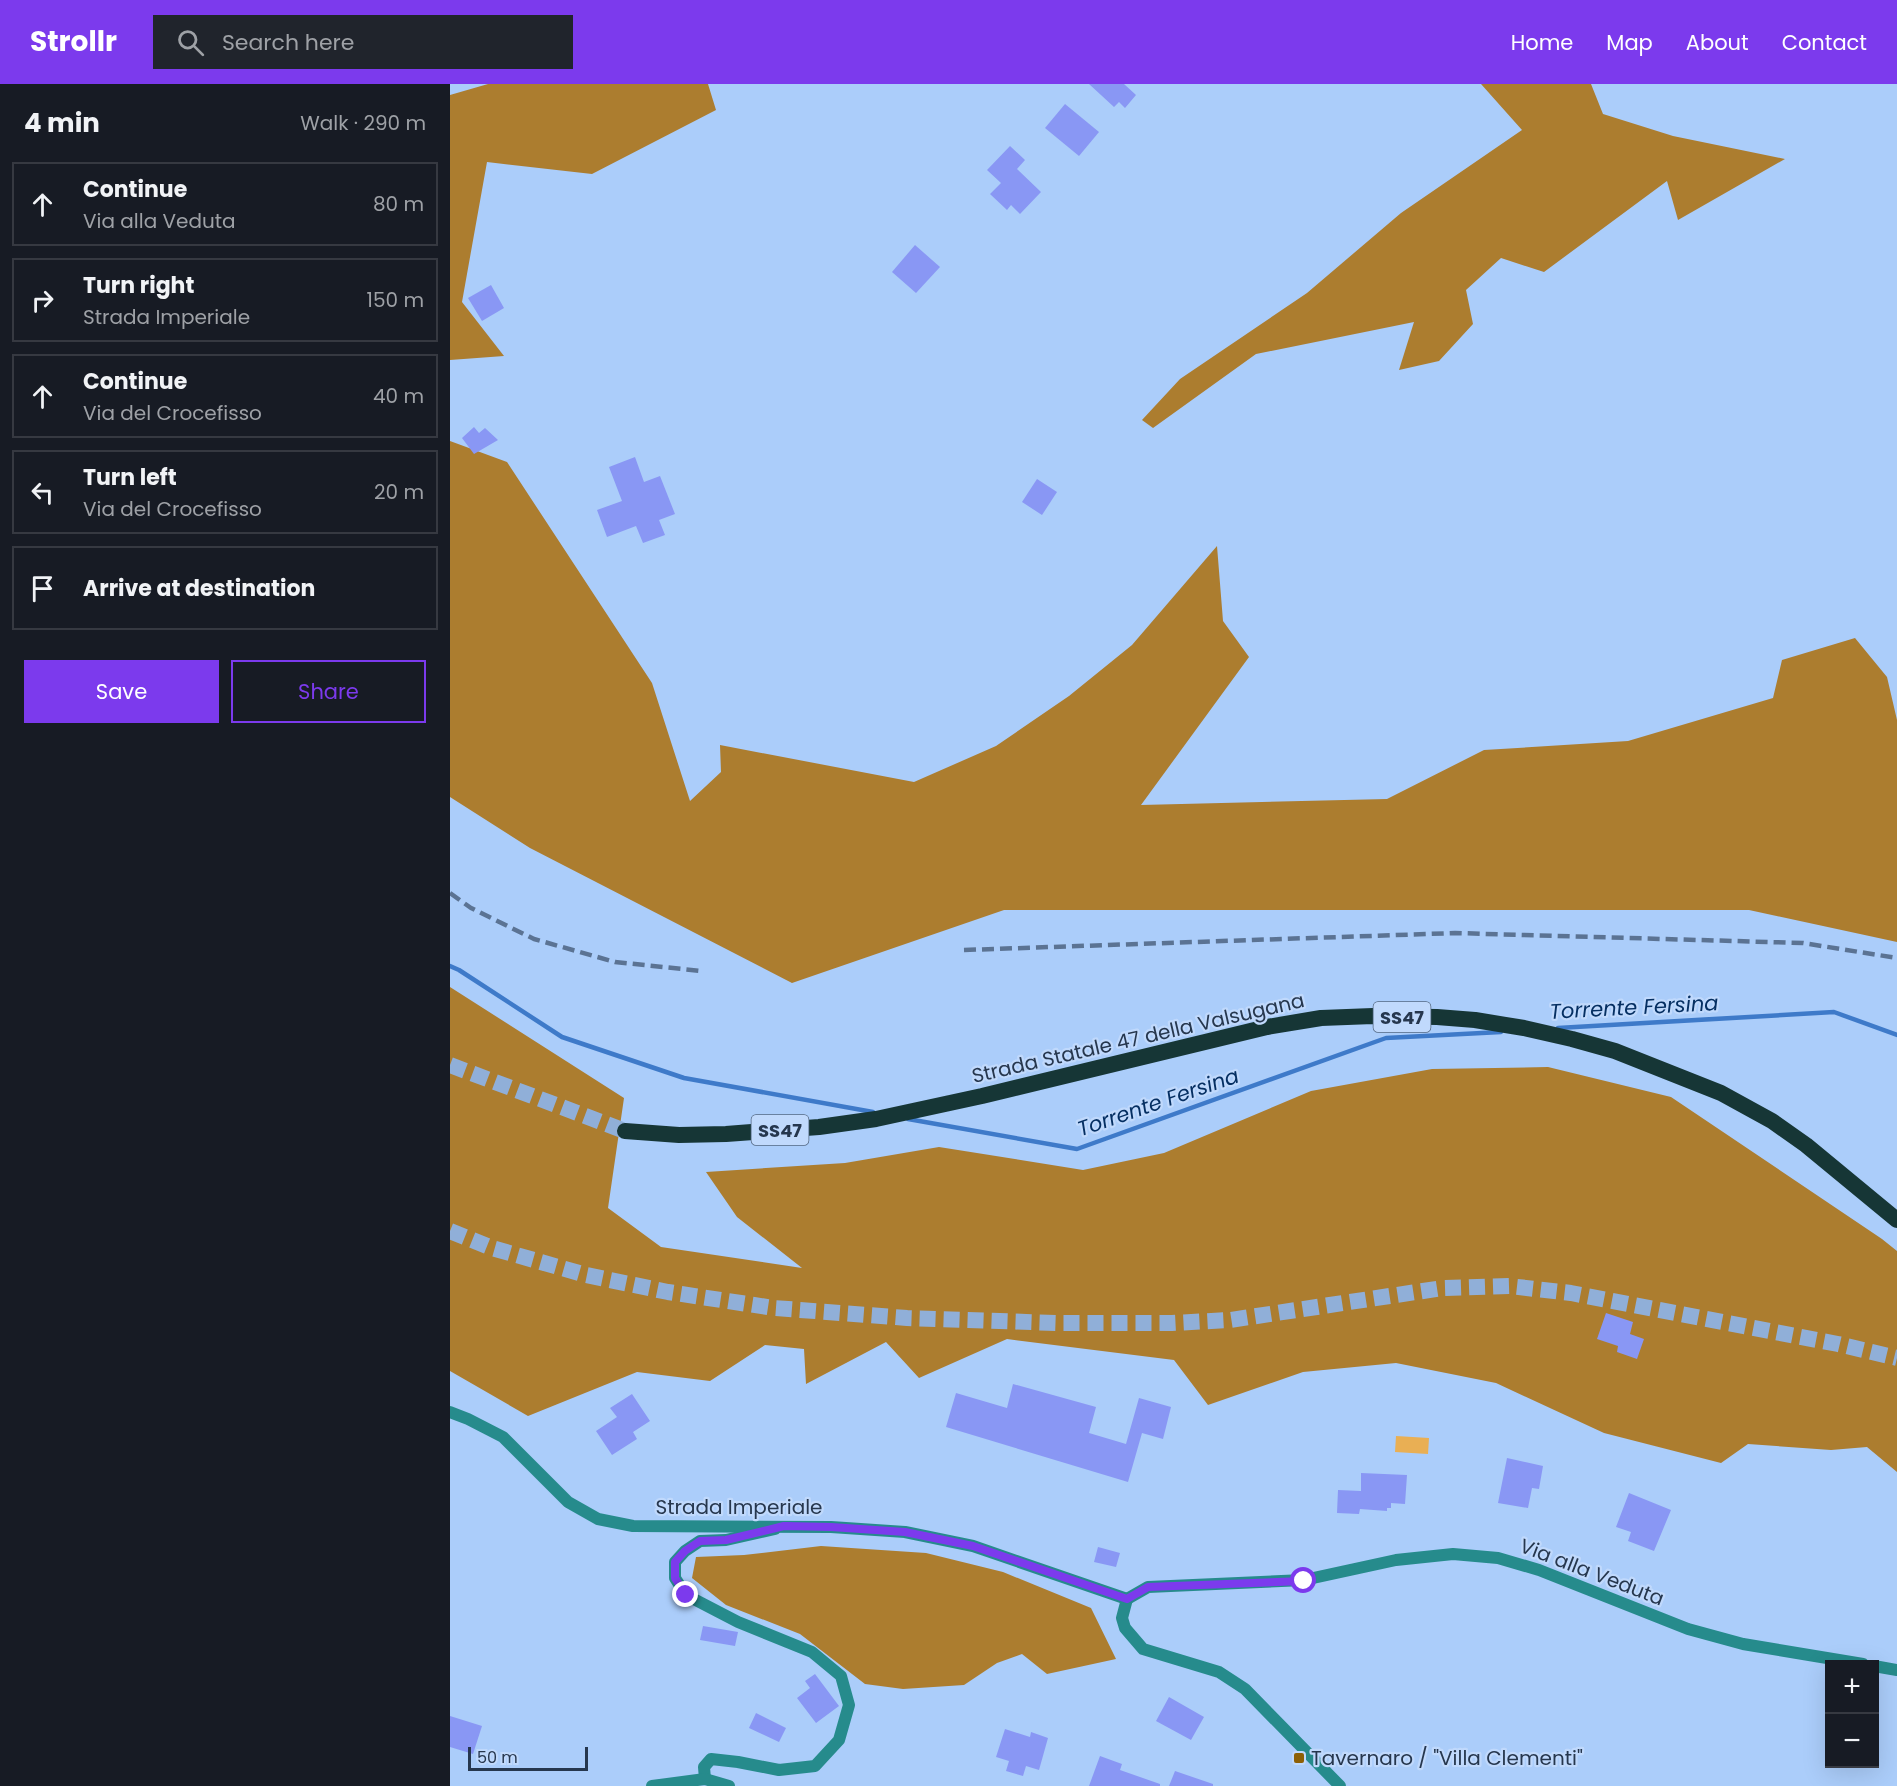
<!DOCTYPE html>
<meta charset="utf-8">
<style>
:root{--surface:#171b24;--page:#20242c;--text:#f1f3f6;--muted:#9ea1a6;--line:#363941;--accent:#7c3aed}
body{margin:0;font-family:Poppins,sans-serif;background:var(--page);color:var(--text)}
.controls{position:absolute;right:18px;bottom:18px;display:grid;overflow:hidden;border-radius:0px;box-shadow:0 6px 24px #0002}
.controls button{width:54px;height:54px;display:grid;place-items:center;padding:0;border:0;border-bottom:2px solid var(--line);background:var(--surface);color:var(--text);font:30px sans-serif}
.scale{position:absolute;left:18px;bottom:15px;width:120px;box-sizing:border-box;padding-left:6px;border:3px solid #26374e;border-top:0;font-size:16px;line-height:21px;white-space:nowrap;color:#26374e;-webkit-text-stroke:4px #c0d9fc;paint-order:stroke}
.stop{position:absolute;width:18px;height:18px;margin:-14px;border:4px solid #7c3aed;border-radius:50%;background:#fff}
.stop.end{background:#7c3aed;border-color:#fff;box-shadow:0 2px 6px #0008}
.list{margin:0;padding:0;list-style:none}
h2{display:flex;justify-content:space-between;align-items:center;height:78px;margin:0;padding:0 24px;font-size:26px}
h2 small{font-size:20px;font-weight:400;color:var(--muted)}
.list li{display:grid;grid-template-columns:39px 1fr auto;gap:18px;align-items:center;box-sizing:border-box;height:84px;margin:0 12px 12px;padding:0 12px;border:2px solid var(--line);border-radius:0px}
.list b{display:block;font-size:22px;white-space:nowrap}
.list p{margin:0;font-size:20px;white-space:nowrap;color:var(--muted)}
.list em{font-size:20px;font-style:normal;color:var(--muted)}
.actions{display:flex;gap:12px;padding:18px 24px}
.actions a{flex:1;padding:14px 0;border:2px solid var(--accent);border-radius:0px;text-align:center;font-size:21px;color:var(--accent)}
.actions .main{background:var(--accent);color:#fff}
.icon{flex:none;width:33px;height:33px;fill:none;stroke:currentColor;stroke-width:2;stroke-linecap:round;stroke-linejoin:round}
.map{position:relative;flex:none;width:1447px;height:1702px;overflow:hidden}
header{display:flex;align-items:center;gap:36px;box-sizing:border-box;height:84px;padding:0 30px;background:var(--accent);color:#fff}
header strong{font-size:28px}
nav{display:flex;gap:33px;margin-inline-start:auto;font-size:21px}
.search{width:420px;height:54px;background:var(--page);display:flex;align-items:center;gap:15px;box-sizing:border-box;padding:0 21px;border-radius:0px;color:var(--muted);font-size:22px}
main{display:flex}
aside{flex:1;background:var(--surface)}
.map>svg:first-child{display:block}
.green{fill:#e9af54}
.forest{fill:#ac7d2f}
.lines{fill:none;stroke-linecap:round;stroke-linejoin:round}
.stream{stroke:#3e7ac9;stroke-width:4.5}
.building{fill:#8997f4}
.trunk-tunnel{stroke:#90afd8;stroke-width:16;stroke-dasharray:16 8;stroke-linecap:butt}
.minor{stroke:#268b8c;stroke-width:12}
.tertiary{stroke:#268b8c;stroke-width:12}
.trunk{stroke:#163636;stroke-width:16}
.rail{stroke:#5b7393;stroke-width:4.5;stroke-dasharray:12 6;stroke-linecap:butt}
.route{stroke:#7c3aed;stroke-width:8}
.poi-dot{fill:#8d6006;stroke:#c0d9fc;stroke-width:2}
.labels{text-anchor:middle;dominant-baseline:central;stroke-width:4.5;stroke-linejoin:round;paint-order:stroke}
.shield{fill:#c0d9fc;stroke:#546882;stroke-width:1.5}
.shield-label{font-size:18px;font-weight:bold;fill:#26374e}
.street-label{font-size:20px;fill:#26374e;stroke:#c0d9fc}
.poi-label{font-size:20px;fill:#26374e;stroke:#c0d9fc;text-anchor:start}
.water-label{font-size:21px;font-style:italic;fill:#052f62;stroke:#c0d9fc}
</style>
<header>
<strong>Strollr</strong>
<div class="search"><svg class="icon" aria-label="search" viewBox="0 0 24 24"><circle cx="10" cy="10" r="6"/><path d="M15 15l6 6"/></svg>Search here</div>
<nav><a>Home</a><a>Map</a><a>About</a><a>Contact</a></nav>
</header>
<main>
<aside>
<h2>4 min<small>Walk · 290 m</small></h2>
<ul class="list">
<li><svg class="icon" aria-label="ahead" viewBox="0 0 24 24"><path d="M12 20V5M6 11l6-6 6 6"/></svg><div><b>Continue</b><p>Via alla Veduta</p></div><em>80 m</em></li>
<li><svg class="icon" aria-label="right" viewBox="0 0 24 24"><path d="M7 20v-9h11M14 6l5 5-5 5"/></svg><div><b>Turn right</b><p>Strada Imperiale</p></div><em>150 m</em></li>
<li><svg class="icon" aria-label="ahead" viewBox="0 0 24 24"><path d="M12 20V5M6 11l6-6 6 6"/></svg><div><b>Continue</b><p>Via del Crocefisso</p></div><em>40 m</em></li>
<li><svg class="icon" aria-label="left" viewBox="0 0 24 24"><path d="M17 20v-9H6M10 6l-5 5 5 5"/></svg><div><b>Turn left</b><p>Via del Crocefisso</p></div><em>20 m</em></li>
<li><svg class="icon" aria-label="arrive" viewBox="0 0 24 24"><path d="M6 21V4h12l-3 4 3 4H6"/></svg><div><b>Arrive at destination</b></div></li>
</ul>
<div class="actions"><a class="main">Save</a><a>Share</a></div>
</aside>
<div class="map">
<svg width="1447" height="1702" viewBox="0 0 1447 1702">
<rect width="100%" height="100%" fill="#abcdfa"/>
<polygon class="green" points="946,1352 979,1354 978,1370 945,1368"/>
<g class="forest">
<polygon points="38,0 258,0 266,26 142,90 37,78 12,218 54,272 0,276 0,11"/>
<polygon points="1031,0 1141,0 1153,30 1223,52 1335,75 1228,136 1217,97 1094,188 1051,174 1016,206 1023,240 989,277 949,286 964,238 806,270 703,344 692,336 730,295 857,209 951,129 1072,46"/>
<polygon points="0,357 57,378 202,599 240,717 271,688 270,661 464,698 546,662 619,612 682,561 767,462 773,537 799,573 691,721 937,715 1034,666 1178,657 1323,614 1332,576 1405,554 1437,593 1447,636 1447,858 1299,826 554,826 342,899 80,764 0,713"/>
<polygon points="0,903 174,1014 158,1124 211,1163 352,1184 287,1133 256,1088 395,1079 489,1063 633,1086 714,1069 861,1007 982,985 1098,983 1221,1013 1432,1155 1447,1167 1447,1388 1417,1363 1381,1366 1298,1360 1271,1379 1154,1349 1046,1299 946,1279 853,1288 758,1321 724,1276 557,1255 469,1294 436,1258 356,1300 354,1265 315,1261 260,1297 187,1288 78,1332 0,1287"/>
<polygon points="371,1462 476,1469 553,1488 641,1524 666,1575 597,1590 572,1570 547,1579 514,1601 453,1605 415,1600 350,1550 276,1521 242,1494 246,1473 294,1471"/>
</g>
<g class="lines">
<g class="stream">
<polyline points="0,882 9,886 112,953 234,994 423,1028"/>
<polyline points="1108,944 1384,928 1447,951"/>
<polyline points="458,1035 627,1065 936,954 1051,948"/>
</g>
</g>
<g class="building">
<polygon points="639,0 674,0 686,11 675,24 669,18 664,23"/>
<polygon points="615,20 649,48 629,72 595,44"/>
<polygon points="560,62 575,76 567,85 591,108 570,130 561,121 557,126 540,110 551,99 537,86"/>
<polygon points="465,161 490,183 466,209 442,188"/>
<polygon points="41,201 54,224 32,237 18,214"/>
<polygon points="24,343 29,349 35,344 48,356 24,370 12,354"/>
<polygon points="185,373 194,398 210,392 225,430 209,436 215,451 193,459 186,442 157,453 147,426 172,417 159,383"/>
<polygon points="587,395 607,408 592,431 572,418"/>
<polygon points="1156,1229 1183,1238 1180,1250 1194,1255 1187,1275 1167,1268 1168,1262 1147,1255"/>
<polygon points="563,1300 646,1323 639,1349 676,1360 689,1314 721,1323 713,1355 692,1349 678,1398 496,1343 506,1309 557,1324"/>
<polygon points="182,1310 200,1337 183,1348 187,1355 162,1371 146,1347 167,1333 160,1324"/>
<polygon points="1057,1374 1093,1382 1089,1405 1082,1404 1078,1424 1048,1419"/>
<polygon points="911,1389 957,1391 955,1420 941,1419 941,1424 937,1424 937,1427 910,1425 909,1430 887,1429 888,1406 911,1407"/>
<polygon points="1179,1409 1221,1426 1204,1467 1178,1457 1181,1448 1166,1443"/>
<polygon points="648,1463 670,1469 666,1483 644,1478"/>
<polygon points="253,1542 288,1548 285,1562 250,1556"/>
<polygon points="365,1590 389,1622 366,1639 347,1614 360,1604 355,1597"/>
<polygon points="719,1613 754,1633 741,1656 706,1637"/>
<polygon points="306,1629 336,1644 329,1658 299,1644"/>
<polygon points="0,1632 32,1642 23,1670 0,1663"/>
<polygon points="555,1645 580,1653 581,1648 598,1654 589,1686 576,1682 573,1692 556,1687 559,1677 546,1673"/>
<polygon points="650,1672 672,1680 670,1686 710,1700 710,1702 639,1702"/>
<polygon points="725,1687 763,1700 763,1702 719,1702"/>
</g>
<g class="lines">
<g class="trunk-tunnel">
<polyline points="0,981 175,1047"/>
<polyline points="0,1147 42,1164 136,1191 218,1208 324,1224 457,1234 608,1239 722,1239 780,1236 993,1204 1059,1202 1121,1209 1388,1260 1447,1274"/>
</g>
<polyline class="minor" points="255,1695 254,1683 261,1675 288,1678 329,1686 365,1682 389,1656 399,1621 391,1592 362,1568 288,1538 236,1511 225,1494 225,1478 235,1467 250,1457 276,1456 325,1445"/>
<g class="tertiary">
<polyline points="0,1328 18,1335 53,1353 118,1418 148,1435 183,1442 381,1443 455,1448 523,1462 677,1515"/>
<polyline points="677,1515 698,1503 854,1496 946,1476 1003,1470 1048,1474 1089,1486 1238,1545 1293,1560 1413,1580"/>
<polyline points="677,1515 672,1534 675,1544 693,1565 769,1588 795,1605 890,1702"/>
<polyline points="1424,1582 1447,1586"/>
<polyline points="202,1702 255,1695 279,1702"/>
</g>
<polyline class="trunk" points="175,1047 229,1051 276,1050 369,1043 426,1035 532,1012 817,943 871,934 923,932 987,933 1025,936 1074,944 1122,955 1165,967 1271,1009 1322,1037 1356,1061 1447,1136"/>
<g class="rail">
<polyline points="0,809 21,824 84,855 165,878 251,887"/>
<polyline points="514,866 1005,849 1353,859 1447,874"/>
</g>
</g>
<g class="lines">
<polyline class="route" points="236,1511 225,1494 225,1478 235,1467 250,1457 276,1456 334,1442 381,1443 455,1448 523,1462 677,1515 698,1503 854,1497"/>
</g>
<rect class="poi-dot" x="843" y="1668" width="12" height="12" rx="3"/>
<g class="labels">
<g class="shield">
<rect x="923.5" y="918" width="57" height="30" rx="4.5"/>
<rect x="301.5" y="1031" width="57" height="30" rx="4.5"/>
</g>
<g class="shield-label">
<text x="952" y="933">SS47</text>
<text x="330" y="1046">SS47</text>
</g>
<g class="street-label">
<text transform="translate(688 954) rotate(-13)">Strada Statale 47 della Valsugana</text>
<text x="289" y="1423">Strada Imperiale</text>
<text transform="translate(1142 1488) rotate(21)">Via alla Veduta</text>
</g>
<g class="poi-label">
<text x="861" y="1674">Tavernaro / "Villa Clementi"</text>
</g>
<g class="water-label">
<text transform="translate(1184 923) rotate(-3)">Torrente Fersina</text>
<text transform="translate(708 1018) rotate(-19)">Torrente Fersina</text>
</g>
</g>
</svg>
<div class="controls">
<button>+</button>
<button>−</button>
</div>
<div class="scale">50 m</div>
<div class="stop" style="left:854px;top:1497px"></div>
<div class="stop end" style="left:236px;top:1511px"></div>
</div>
</main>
